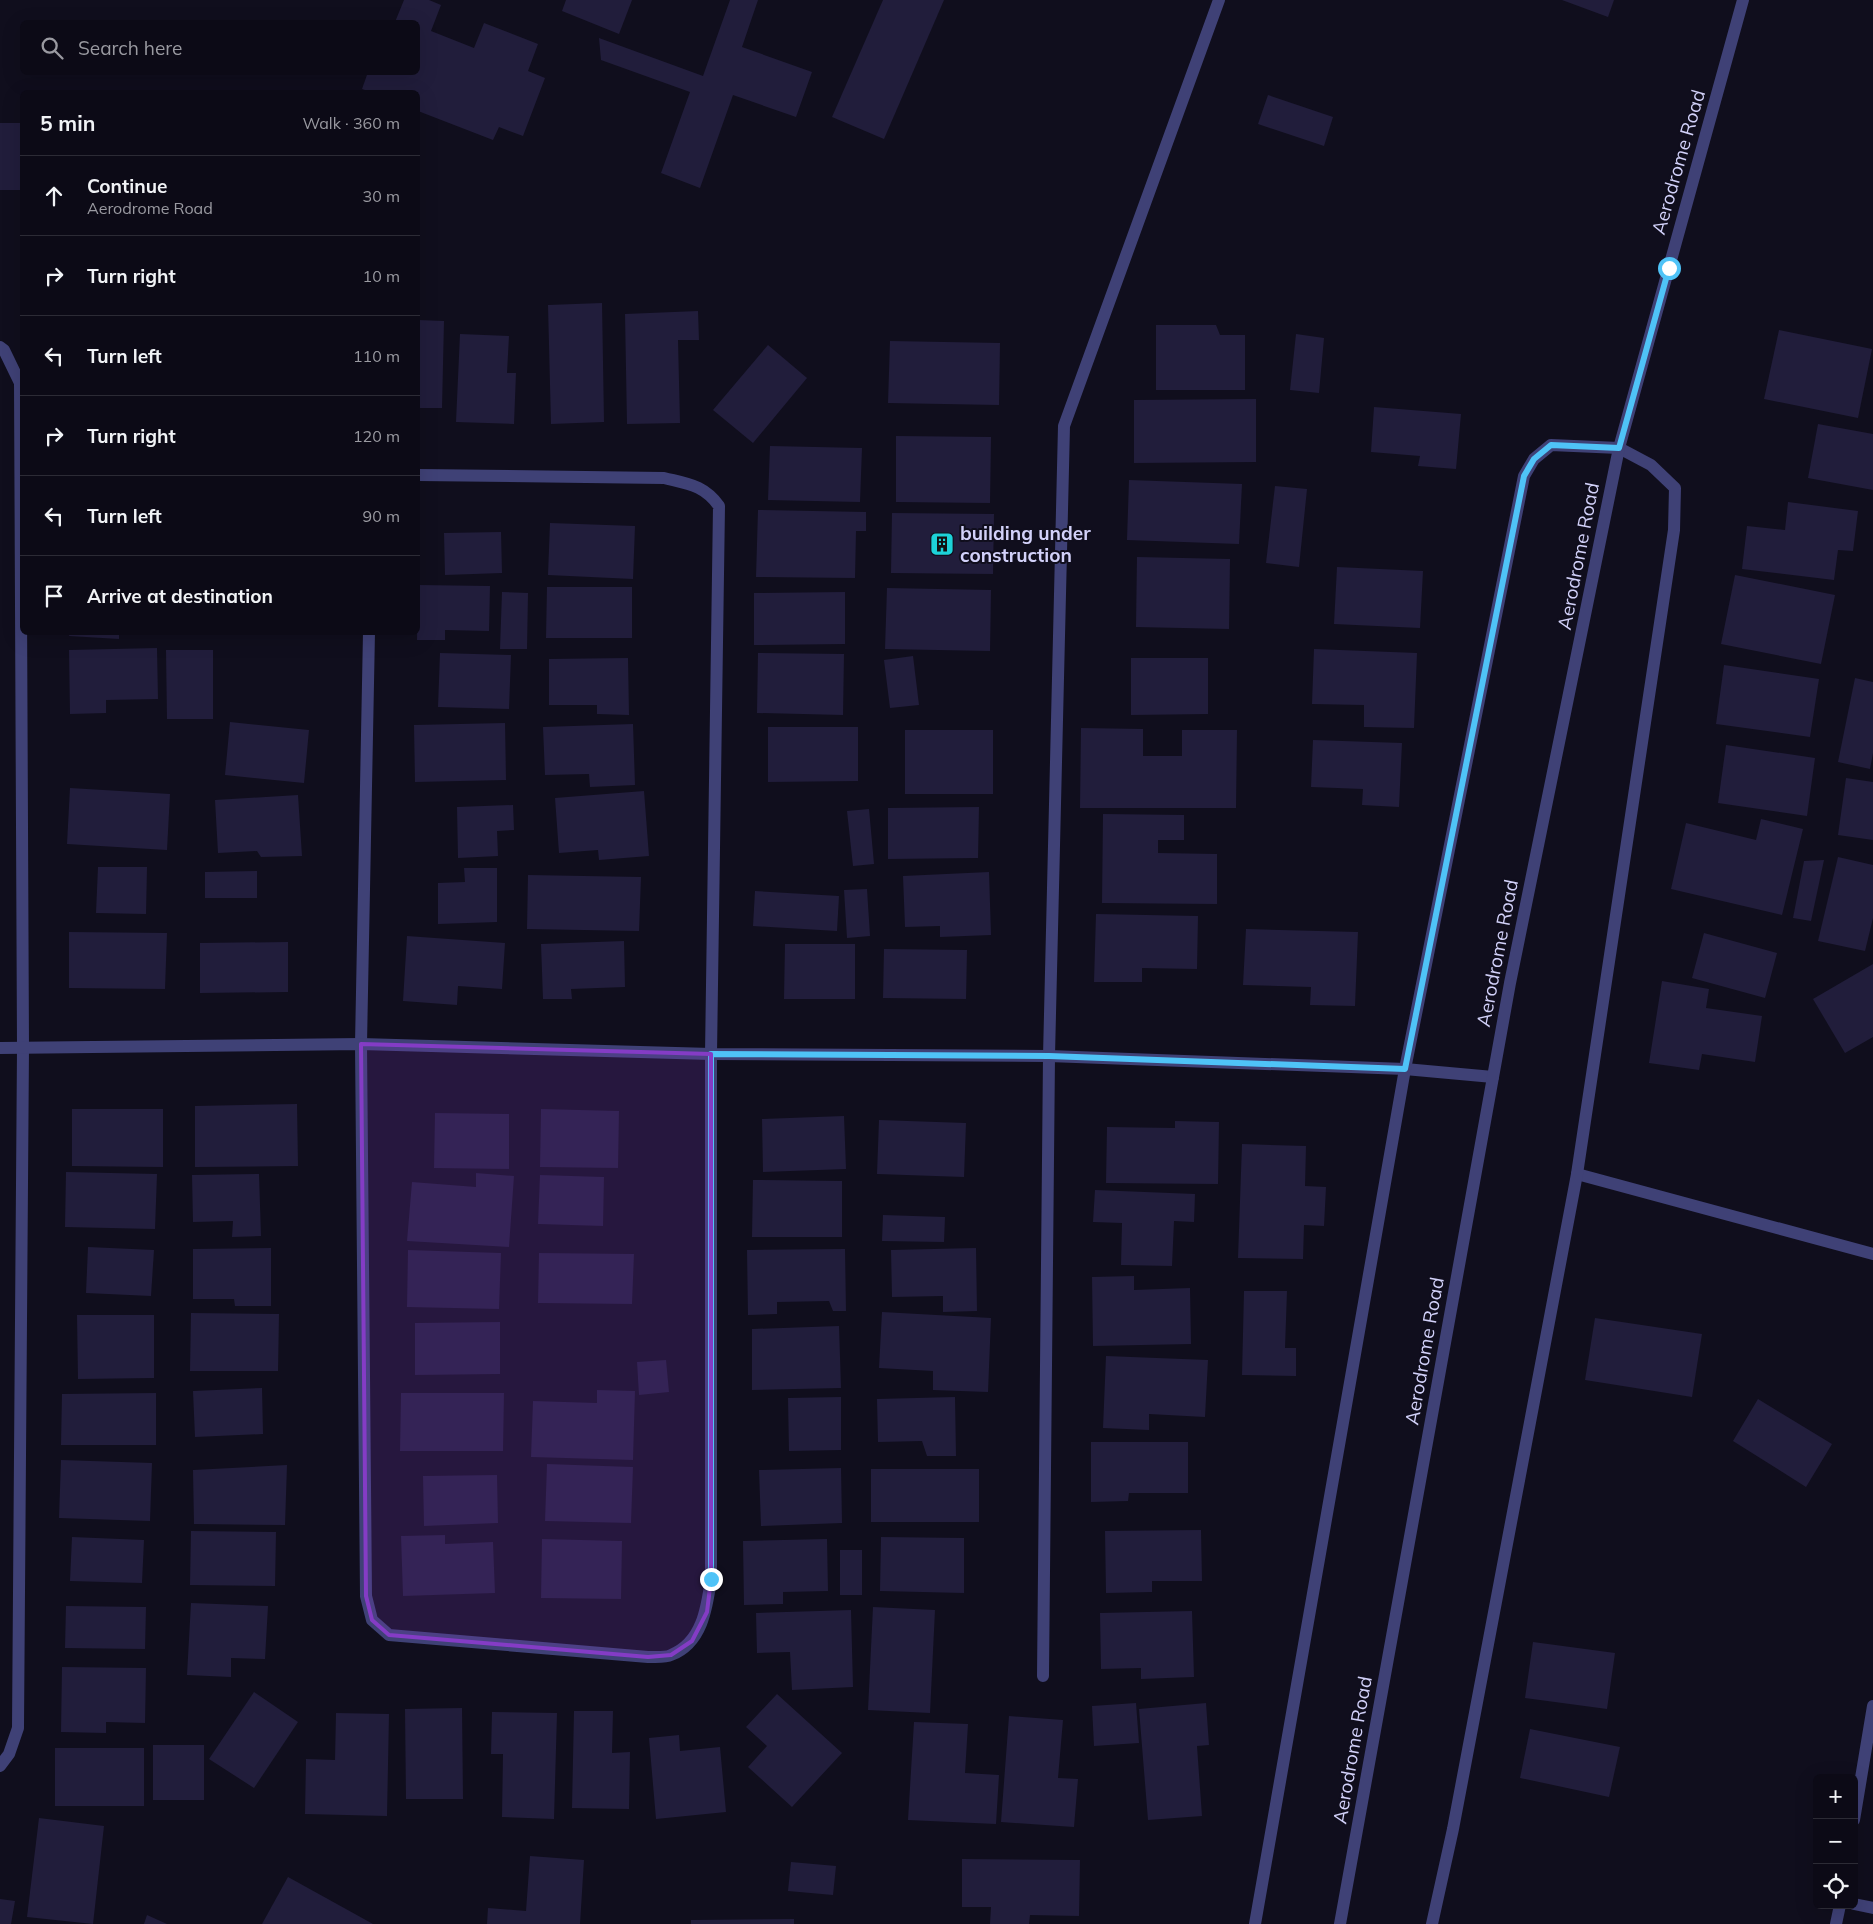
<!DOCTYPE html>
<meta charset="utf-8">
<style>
:root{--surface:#0c0a16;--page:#15131f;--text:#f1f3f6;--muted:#9a9aa1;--line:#2c2b35}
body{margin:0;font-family:Mulish,sans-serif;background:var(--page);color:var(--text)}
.controls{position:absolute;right:15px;bottom:15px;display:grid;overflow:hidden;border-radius:8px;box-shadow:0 5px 20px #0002}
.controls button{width:45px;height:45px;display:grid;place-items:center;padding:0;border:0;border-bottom:1px solid var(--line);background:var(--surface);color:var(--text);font:25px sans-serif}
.stop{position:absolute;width:15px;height:15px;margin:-11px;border:4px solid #4fc3f7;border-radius:50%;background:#fff}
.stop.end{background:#4fc3f7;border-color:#fff;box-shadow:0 1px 5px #0008}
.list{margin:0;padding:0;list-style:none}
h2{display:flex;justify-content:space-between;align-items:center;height:65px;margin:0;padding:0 20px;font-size:21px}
h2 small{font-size:16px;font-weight:400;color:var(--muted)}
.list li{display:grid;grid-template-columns:32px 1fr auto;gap:15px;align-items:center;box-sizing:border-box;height:80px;padding:0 20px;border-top:1px solid var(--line)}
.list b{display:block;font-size:19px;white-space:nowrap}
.list p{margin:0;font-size:16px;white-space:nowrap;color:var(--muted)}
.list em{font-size:16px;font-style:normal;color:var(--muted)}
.icon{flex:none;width:28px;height:28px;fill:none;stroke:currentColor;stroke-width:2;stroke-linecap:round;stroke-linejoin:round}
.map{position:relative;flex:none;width:1873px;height:1924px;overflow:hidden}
.search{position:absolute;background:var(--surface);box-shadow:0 5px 20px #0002;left:20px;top:20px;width:400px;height:55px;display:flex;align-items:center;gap:12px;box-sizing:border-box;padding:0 18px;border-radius:8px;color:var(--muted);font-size:19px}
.panel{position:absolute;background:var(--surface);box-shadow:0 5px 20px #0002;left:20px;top:90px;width:400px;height:545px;border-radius:8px}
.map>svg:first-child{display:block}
.building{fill:#211d3b}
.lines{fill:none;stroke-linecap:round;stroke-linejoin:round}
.minor{stroke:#3f4176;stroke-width:12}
.route{stroke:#4fc3f7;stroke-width:6}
.marked{fill:#843cc5;fill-opacity:0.2;stroke:#843cc5;stroke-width:4;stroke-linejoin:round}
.labels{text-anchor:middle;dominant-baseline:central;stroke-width:4;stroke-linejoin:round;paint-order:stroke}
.street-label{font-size:19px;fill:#d2d1f9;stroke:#100e1d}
.poi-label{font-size:19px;font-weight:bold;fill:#d2d1f9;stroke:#100e1d;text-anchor:start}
</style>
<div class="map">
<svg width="1873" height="1924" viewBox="0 0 1873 1924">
<rect width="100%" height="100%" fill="#100e1d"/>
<g class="building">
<polygon points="404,0 429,0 441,5 431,31 474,48 484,23 538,44 528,71 545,78 523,136 499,127 493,140 418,111 418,92 371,92 362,89 368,72 418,72 418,22 395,22"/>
<polygon points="566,0 632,0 619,34 562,11"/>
<polygon points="730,0 758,0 742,47 812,72 796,117 733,95 700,188 661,173 690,92 601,60 599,38 703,76"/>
<polygon points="883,0 944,0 884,139 832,117"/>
<polygon points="1562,0 1614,0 1608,17"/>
<polygon points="1268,95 1333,117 1324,146 1258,124"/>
<rect x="0" y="123" width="22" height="67"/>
<polygon points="602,303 604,422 551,424 548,305"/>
<polygon points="698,311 699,340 678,340 680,423 627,424 625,314"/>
<polygon points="418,320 444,321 442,408 418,408"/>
<polygon points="1156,325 1216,325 1220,335 1245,335 1245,390 1156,390"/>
<polygon points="1779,330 1872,349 1858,418 1764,399"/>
<polygon points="460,334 509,336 507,373 516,373 514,424 456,422"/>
<polygon points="1296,334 1324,338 1319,393 1290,390"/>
<polygon points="890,341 1000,343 999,405 888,403"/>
<polygon points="768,345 807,378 753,443 713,410"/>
<polygon points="1256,399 1256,462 1134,463 1134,400"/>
<polygon points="1374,407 1461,414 1456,469 1418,466 1420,456 1371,452"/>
<polygon points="1818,424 1873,434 1873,490 1808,478"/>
<polygon points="896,436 991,437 990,503 896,502"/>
<polygon points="770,446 862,448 860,502 768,500"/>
<polygon points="1129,480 1242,484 1239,544 1127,540"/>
<polygon points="1275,486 1307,489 1299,567 1266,563"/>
<polygon points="1788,502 1858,511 1853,551 1838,550 1834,580 1742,569 1747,526 1785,530"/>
<polygon points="758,510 866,512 866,531 856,531 855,578 756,577"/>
<polygon points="892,513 994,514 993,574 891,573"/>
<polygon points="550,523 635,526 633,579 548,575"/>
<polygon points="501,532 502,573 445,575 444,533"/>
<polygon points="1137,557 1230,559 1229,629 1136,627"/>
<polygon points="1337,567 1423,571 1420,628 1334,624"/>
<polygon points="1735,575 1835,595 1821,664 1721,644"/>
<polygon points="418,585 490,586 489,631 445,630 445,640 417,640"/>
<polygon points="547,587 632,587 632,638 546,638"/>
<polygon points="887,588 991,590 990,651 885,649"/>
<polygon points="502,592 528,593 527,649 500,649"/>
<polygon points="845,592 845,644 754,645 754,593"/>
<polygon points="70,632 119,632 119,639 69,636"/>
<rect x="216" y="632" width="87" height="3"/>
<polygon points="157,648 158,699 106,700 106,713 70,714 69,650"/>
<polygon points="1314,649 1417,653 1414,728 1364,727 1364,705 1312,704"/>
<polygon points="166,650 213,650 213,719 167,719"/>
<polygon points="440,653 511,655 509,709 438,707"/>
<polygon points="758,653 844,654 843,715 757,713"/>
<polygon points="913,656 919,705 890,708 884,660"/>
<polygon points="628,658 629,715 597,714 597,705 549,705 549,659"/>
<polygon points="1131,658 1208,658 1208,714 1131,715"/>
<polygon points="1724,665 1819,679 1810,737 1716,724"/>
<polygon points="1855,678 1873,682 1873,753 1870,769 1838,762"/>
<polygon points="230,722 309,730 304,783 225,775"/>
<polygon points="505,723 506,780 415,782 414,725"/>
<polygon points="633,724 635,785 590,787 589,774 545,775 543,727"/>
<polygon points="768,727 858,727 858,781 768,782"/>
<polygon points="1081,728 1143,729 1143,756 1182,756 1182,730 1237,730 1236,808 1080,808"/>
<rect x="905" y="730" width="88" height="64"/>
<polygon points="1313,740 1402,743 1399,807 1362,805 1363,789 1311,787"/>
<polygon points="1726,745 1815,758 1807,816 1718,803"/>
<polygon points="1846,778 1873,782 1873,840 1838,835"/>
<polygon points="70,788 170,794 167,850 67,844"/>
<polygon points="644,791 649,856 599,860 598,850 559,853 555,798"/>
<polygon points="298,795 302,856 261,857 257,851 218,853 215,800"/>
<polygon points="513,805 514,830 497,831 498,856 458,858 457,807"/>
<polygon points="979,807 978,858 888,859 888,808"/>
<polygon points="869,809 874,864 853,866 847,811"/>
<polygon points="1103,814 1184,815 1184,840 1158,840 1158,853 1217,854 1217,904 1102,903"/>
<polygon points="1761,819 1803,829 1782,915 1671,889 1686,823 1756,840"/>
<polygon points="1838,857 1873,865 1873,918 1865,951 1818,941"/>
<polygon points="1824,860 1811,921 1793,918 1804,861"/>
<polygon points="98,867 147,867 146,914 96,913"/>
<polygon points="464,868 497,868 497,922 438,924 438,883 465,882"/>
<polygon points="257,871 257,898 205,898 205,872"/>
<polygon points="989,872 991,935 940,937 940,926 905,927 903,876"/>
<polygon points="528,875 641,877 639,931 527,929"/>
<polygon points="867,889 870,936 847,938 844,890"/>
<polygon points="755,891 839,896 837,931 753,926"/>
<polygon points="1096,914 1198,916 1197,969 1142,968 1142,982 1094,982"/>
<polygon points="1246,929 1358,932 1355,1006 1310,1005 1311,987 1243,985"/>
<polygon points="69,932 167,933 165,989 69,988"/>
<polygon points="1704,933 1777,953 1765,998 1692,978"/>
<polygon points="407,936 505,943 502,989 458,986 457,1005 403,1001"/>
<polygon points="624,941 625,987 571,989 572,999 543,999 541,944"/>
<polygon points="288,942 288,992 200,993 200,943"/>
<polygon points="785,944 855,944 855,999 784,999"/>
<polygon points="884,949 967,950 966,999 883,998"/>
<polygon points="1873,964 1873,1037 1845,1053 1813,999"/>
<polygon points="1662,981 1709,989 1706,1008 1762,1016 1755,1062 1702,1054 1699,1070 1649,1063"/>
<polygon points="297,1104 298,1166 195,1167 195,1106"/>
<polygon points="72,1109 163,1109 163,1167 72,1166"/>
<polygon points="541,1109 619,1111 618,1168 540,1167"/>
<polygon points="435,1113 509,1114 509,1169 434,1168"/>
<polygon points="844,1116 846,1169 763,1172 762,1119"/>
<polygon points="879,1120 966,1123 964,1177 877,1174"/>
<polygon points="1175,1121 1219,1122 1218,1184 1106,1183 1107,1127 1175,1128"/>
<polygon points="1242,1144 1306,1146 1305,1186 1326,1187 1324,1226 1304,1225 1303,1259 1238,1258"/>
<polygon points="66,1172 157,1174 155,1229 65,1227"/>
<polygon points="476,1173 514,1176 509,1247 407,1241 412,1182 476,1187"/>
<polygon points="259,1174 261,1236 232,1237 233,1221 193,1222 192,1175"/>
<polygon points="540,1175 604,1177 603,1226 538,1224"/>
<polygon points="753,1180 842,1181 842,1237 752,1237"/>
<polygon points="1095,1190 1195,1194 1194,1222 1174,1221 1172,1266 1121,1265 1122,1223 1093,1222"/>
<polygon points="883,1215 945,1217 944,1242 882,1241"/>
<polygon points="88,1247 154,1250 151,1296 86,1293"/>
<polygon points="271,1248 271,1306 235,1306 234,1299 193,1299 193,1249"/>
<polygon points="976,1248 977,1311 943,1312 943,1296 892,1297 891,1250"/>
<polygon points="845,1249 846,1311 833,1311 829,1301 777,1302 777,1314 748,1315 747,1250"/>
<polygon points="408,1250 501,1253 499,1309 407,1307"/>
<polygon points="539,1253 634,1254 632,1304 538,1303"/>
<polygon points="1134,1276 1134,1290 1190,1288 1191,1344 1093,1346 1092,1277"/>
<polygon points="1244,1291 1287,1291 1285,1348 1296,1348 1296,1376 1242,1375"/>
<polygon points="882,1312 991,1318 988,1392 933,1390 933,1371 879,1368"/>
<polygon points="191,1313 279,1314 278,1371 190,1371"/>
<polygon points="77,1315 154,1315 154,1378 78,1379"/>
<polygon points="1595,1318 1702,1334 1692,1397 1585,1380"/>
<polygon points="500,1322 500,1374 415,1375 415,1323"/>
<polygon points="839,1326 841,1388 752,1390 752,1329"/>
<polygon points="1106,1356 1208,1360 1205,1417 1149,1414 1149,1430 1103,1428"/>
<polygon points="666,1360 669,1392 639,1395 637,1362"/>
<polygon points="262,1388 263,1434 195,1437 193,1391"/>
<polygon points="597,1390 635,1391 633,1460 531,1457 533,1401 597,1403"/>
<polygon points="156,1393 156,1445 61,1445 62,1394"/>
<polygon points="401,1393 504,1393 503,1451 400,1451"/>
<polygon points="841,1397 841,1450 789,1451 788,1398"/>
<polygon points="955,1397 956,1456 927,1456 922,1441 878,1442 877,1399"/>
<polygon points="1758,1399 1832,1444 1806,1487 1733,1441"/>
<polygon points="1091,1442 1188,1442 1188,1493 1129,1493 1128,1501 1091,1502"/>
<polygon points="61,1460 152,1463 150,1521 59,1518"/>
<polygon points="547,1464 633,1467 631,1523 545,1521"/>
<polygon points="287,1465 285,1525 194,1524 193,1470"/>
<polygon points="841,1468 842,1523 761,1526 759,1470"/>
<rect x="871" y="1469" width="108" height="53"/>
<polygon points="497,1475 498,1523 424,1526 423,1476"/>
<polygon points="1201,1530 1202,1581 1152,1581 1152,1592 1106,1593 1105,1531"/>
<polygon points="191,1531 276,1532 275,1586 190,1585"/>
<polygon points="445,1535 445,1544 493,1542 495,1593 403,1596 401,1536"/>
<polygon points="72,1537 144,1540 142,1583 70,1581"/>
<polygon points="881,1537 964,1538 964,1593 880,1591"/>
<polygon points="542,1539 622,1541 621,1599 541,1598"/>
<polygon points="827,1539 828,1591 783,1592 783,1604 744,1605 743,1541"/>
<rect x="840" y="1550" width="22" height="45"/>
<polygon points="191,1603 268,1606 265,1659 231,1658 231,1677 187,1675"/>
<polygon points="66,1606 146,1607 145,1649 65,1648"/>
<polygon points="873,1607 935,1610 930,1713 868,1710"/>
<polygon points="851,1610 853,1687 792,1690 790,1652 757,1653 756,1613"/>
<polygon points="1192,1611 1194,1677 1141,1679 1141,1668 1101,1669 1100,1613"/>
<polygon points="1533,1642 1615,1653 1607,1709 1525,1698"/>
<polygon points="62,1667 146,1668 145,1723 106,1722 106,1733 61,1732"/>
<polygon points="254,1692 298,1722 254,1788 209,1759"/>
<polygon points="777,1694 842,1753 792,1807 748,1767 767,1746 746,1727"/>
<polygon points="1136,1703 1139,1743 1094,1746 1092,1706"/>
<polygon points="1206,1703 1209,1745 1197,1746 1202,1816 1148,1820 1139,1709"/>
<polygon points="462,1708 463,1799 406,1799 405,1709"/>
<polygon points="574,1711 613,1711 612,1753 630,1752 629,1809 572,1808"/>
<polygon points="492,1712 557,1713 554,1819 502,1817 503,1754 491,1754"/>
<polygon points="336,1713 389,1714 387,1816 305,1814 306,1759 335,1760"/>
<polygon points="1009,1716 1063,1720 1058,1778 1078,1779 1074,1827 1001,1822"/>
<polygon points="914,1722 968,1724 965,1773 999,1775 996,1824 908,1820"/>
<polygon points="1530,1729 1620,1747 1609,1797 1520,1778"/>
<polygon points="679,1735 680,1751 720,1747 726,1812 656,1819 649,1738"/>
<rect x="153" y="1745" width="51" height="55"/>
<rect x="55" y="1748" width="89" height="58"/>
<polygon points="39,1818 104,1826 93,1924 27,1917"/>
<polygon points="530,1856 584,1860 580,1924 487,1924 488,1908 526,1911"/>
<polygon points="962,1859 1080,1860 1079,1916 1030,1915 1029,1924 990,1924 991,1907 962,1907"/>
<polygon points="791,1862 836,1866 833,1895 788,1891"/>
<polygon points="288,1877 373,1924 262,1924"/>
<polygon points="0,1899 15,1901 11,1924 0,1924"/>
<polygon points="147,1915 167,1924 144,1924"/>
<polygon points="794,1919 794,1924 691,1924 691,1920"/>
</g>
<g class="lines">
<g class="minor">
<polyline points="0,347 4,350 20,383 23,1048 18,1728 9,1754 0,1766"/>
<path d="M369,632L361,1044L366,1596L372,1620L389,1635L648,1657C655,1657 665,1658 671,1655C702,1643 707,1608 711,1579V1054L719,506C704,485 688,484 664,478L418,475"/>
<polyline points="0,1048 361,1044 711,1054 1049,1056 1405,1069 1493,1077"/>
<polyline points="1577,1174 1873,1254"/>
<polyline points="1043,1676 1049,1056 1064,426 1219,0"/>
<polyline points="1854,1820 1873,1706"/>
<polyline points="1854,1904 1873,1908"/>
<polyline points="1255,1924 1405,1069 1524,476 1534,459 1551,445 1619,448 1651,465 1675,488 1674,530 1577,1174 1453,1829 1432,1924"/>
<polyline points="1340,1924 1510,983 1619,448 1743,0"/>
<polyline points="1836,1924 1840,1905"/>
</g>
</g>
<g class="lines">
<polyline class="route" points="711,1579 711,1054 1049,1056 1405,1069 1524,476 1534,459 1551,445 1619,448 1669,268"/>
</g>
<path class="marked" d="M361,1044L711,1054V1579L707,1612L692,1641L671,1655L648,1657L389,1635L372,1620L366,1596Z"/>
<defs>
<g id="building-square" transform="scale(1.25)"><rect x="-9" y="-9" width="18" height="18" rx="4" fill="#1dd2d8" stroke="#100e1d"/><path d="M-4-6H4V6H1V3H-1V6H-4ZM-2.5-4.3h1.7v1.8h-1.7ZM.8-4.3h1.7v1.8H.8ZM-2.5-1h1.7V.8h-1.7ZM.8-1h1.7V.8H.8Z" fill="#111"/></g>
</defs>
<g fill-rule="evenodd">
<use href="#building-square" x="942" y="544"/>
</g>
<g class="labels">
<g class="street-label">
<text transform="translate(1678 162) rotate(-74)">Aerodrome Road</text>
<text transform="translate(1578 556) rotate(-79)">Aerodrome Road</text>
<text transform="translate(1497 953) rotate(-79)">Aerodrome Road</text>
<text transform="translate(1424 1351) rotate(-80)">Aerodrome Road</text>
<text transform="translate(1352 1750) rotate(-80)">Aerodrome Road</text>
</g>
<g class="poi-label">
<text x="960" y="533">building under<tspan x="960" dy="22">construction</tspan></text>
</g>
</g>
</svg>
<div class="controls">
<button>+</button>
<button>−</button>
<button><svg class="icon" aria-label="locate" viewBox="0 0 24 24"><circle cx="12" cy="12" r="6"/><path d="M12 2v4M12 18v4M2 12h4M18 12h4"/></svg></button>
</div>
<div class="stop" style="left:1669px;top:268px"></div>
<div class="stop end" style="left:711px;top:1579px"></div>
<div class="search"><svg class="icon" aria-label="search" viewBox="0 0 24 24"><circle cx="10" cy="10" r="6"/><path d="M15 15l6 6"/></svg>Search here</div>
<section class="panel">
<h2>5 min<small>Walk · 360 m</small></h2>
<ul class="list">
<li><svg class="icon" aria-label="ahead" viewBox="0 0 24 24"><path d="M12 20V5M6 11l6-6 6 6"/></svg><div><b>Continue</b><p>Aerodrome Road</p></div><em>30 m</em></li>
<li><svg class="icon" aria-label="right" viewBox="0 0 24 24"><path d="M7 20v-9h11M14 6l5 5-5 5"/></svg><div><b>Turn right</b></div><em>10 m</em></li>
<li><svg class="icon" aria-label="left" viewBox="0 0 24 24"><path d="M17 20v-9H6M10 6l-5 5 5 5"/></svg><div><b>Turn left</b></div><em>110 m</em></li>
<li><svg class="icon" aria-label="right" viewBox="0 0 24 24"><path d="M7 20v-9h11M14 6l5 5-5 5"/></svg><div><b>Turn right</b></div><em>120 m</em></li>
<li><svg class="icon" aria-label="left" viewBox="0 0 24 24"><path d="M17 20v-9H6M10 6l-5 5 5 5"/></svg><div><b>Turn left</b></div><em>90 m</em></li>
<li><svg class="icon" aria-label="arrive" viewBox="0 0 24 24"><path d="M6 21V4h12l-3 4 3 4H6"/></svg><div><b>Arrive at destination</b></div></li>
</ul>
</section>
</div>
